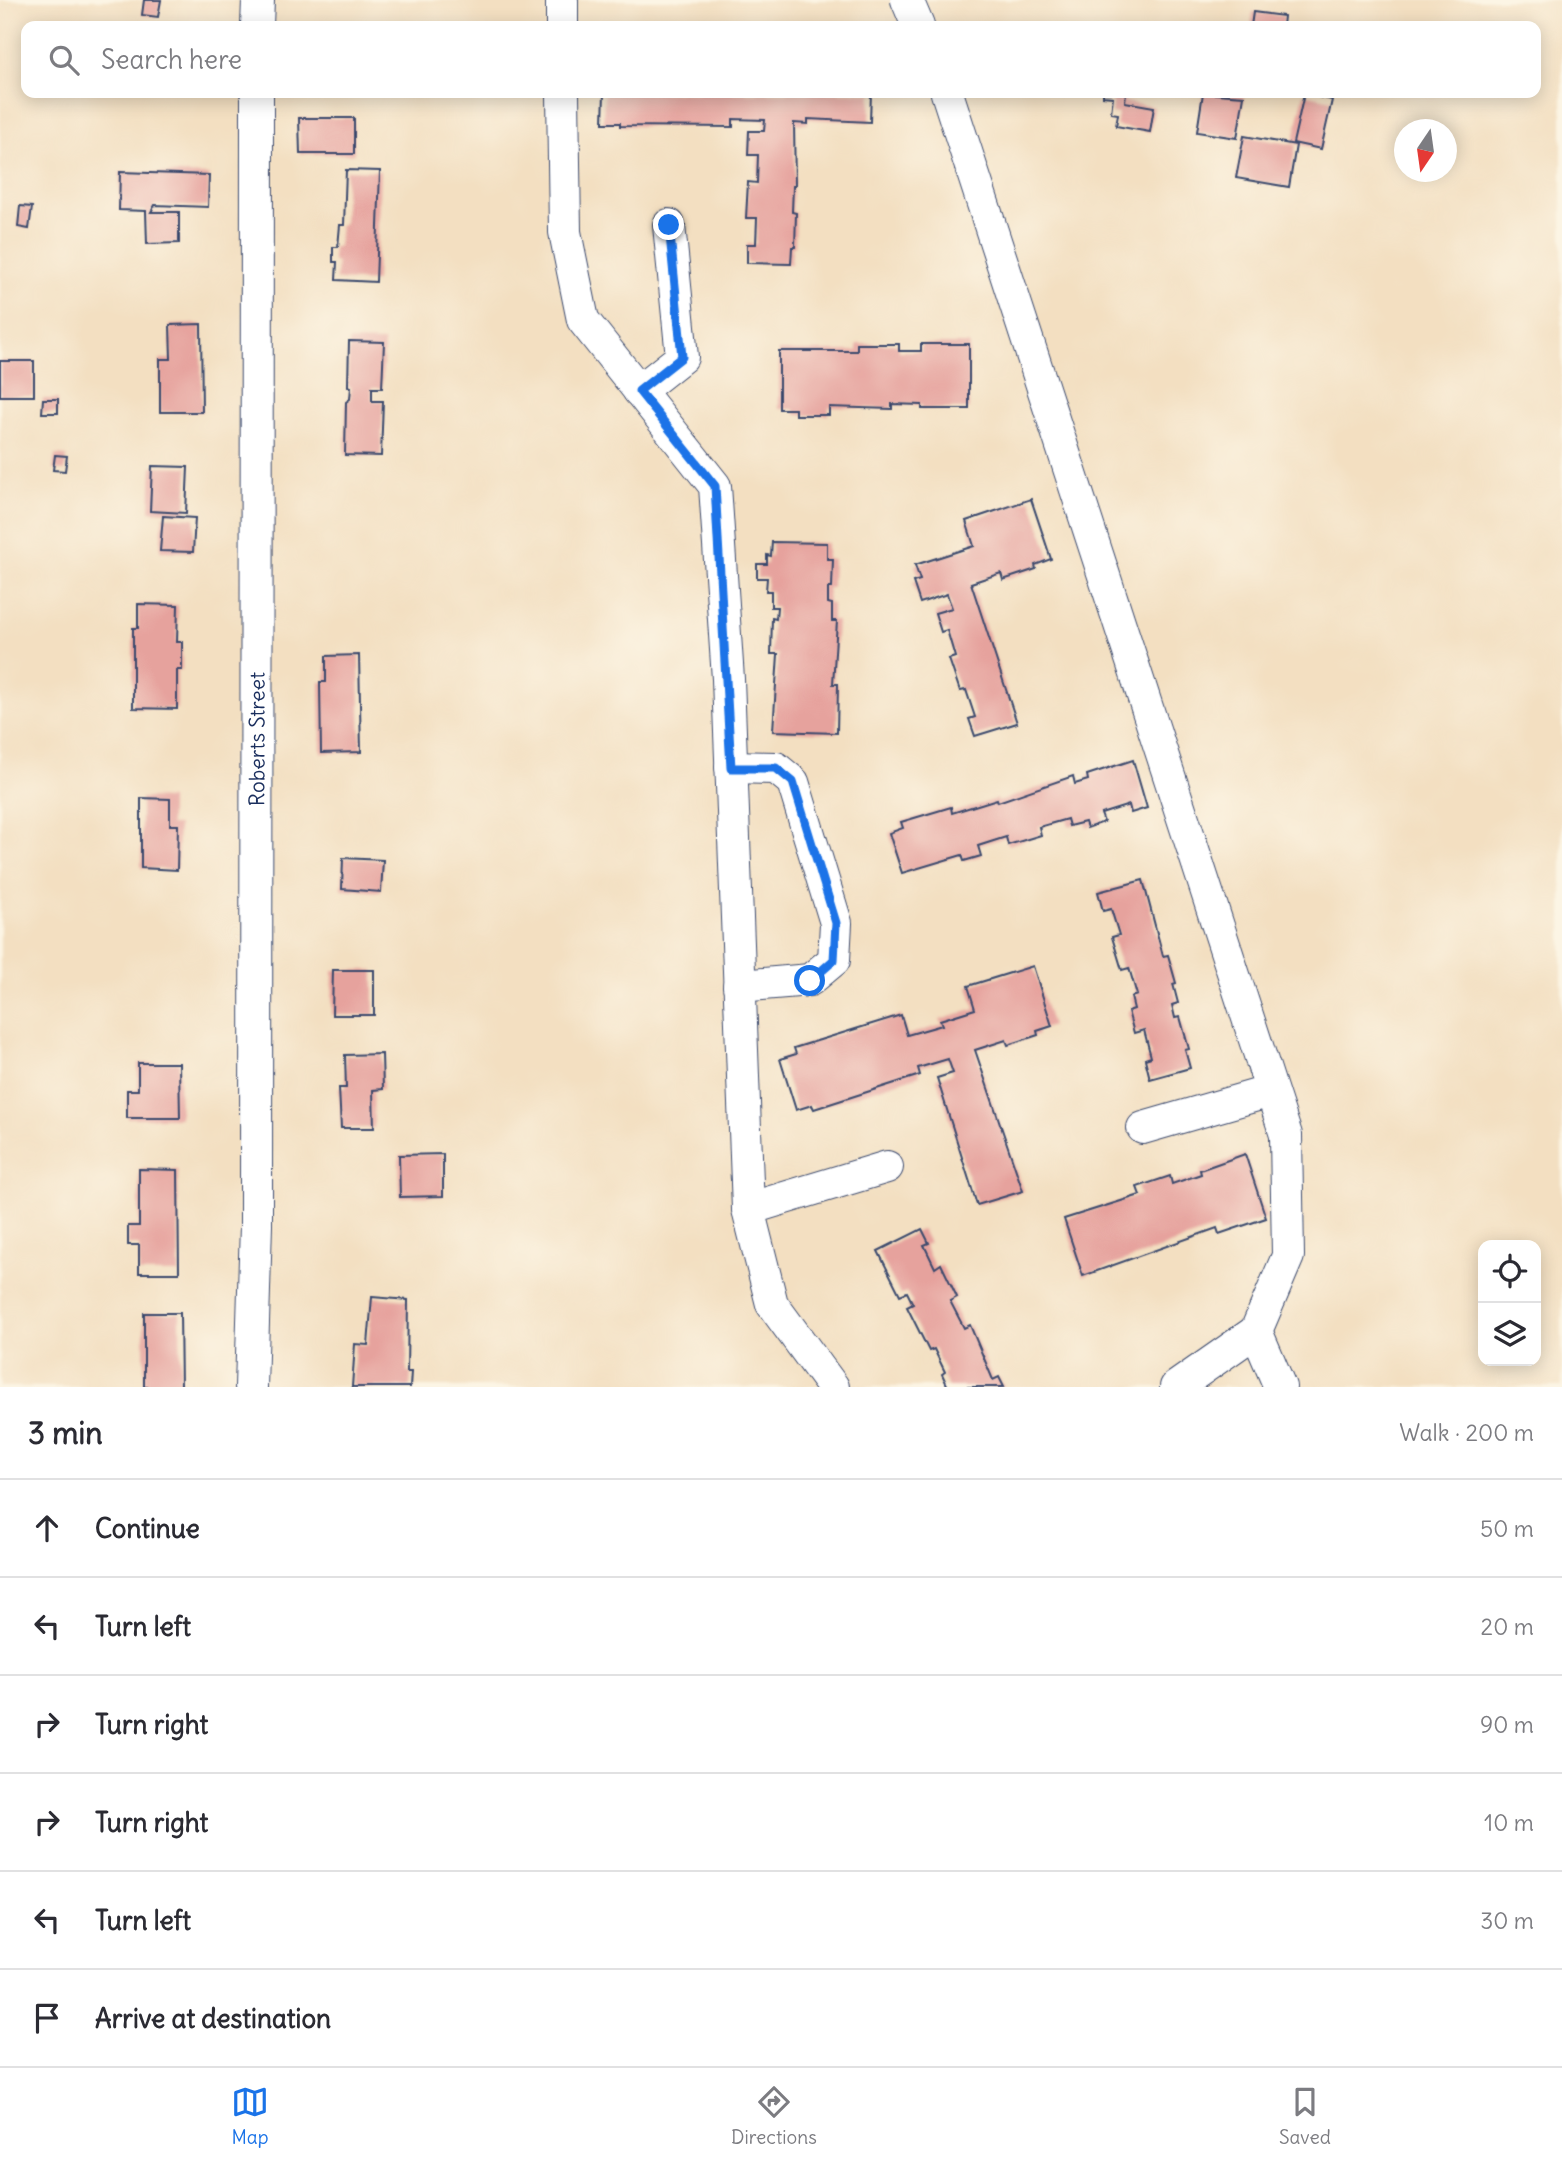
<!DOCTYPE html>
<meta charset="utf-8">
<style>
:root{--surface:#fff;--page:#f7f7f7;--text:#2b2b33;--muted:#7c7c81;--line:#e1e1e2;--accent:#1a73e8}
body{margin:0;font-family:Delius,sans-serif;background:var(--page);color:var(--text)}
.controls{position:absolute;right:21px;bottom:21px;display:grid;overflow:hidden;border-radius:14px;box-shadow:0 4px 18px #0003}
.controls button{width:63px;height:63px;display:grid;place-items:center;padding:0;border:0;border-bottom:2px solid var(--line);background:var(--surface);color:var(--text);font:35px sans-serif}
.compass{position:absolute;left:1394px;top:119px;width:63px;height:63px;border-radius:50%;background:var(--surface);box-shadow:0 4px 18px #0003;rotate:193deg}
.stop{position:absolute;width:21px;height:21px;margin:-16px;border:5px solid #1a73e8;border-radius:50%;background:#fff}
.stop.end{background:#1a73e8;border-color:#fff;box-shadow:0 2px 7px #0008}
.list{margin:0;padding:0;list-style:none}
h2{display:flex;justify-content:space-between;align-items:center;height:91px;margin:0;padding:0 28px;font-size:30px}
h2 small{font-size:23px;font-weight:400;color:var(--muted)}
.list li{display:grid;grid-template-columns:46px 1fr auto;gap:21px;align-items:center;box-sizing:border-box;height:98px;padding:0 28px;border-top:2px solid var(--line)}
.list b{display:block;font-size:26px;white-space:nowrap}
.list em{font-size:23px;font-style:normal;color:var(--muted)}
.icon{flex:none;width:38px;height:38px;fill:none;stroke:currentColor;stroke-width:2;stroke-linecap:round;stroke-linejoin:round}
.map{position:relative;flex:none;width:1562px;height:1387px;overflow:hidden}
.search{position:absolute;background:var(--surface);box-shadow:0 4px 18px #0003;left:21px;right:21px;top:21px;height:77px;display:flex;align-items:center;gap:18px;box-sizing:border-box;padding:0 24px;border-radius:14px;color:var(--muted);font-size:26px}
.sheet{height:679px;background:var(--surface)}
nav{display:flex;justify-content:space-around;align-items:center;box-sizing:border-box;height:98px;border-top:2px solid var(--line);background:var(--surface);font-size:19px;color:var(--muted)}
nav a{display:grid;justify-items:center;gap:4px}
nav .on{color:var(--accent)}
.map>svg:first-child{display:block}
.building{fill:#e6a29d}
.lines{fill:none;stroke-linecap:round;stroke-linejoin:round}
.minor-casing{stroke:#3b496d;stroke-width:34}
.minor{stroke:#fff;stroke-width:32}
.route{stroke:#1a73e8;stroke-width:9}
.labels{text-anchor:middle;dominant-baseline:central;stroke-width:5;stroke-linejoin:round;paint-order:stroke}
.street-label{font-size:21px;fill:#1b2f5e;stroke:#fcf5e5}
</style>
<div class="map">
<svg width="1562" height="1387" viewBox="0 0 1562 1387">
<rect width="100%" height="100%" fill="#fcf5e5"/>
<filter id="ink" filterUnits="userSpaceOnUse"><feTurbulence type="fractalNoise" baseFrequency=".0143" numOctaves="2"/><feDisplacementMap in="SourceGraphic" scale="14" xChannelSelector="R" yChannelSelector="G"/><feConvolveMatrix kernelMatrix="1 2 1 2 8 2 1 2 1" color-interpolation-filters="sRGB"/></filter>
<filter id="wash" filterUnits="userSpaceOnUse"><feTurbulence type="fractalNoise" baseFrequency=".00686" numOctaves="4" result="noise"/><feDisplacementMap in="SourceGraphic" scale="28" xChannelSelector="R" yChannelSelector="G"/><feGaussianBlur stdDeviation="1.57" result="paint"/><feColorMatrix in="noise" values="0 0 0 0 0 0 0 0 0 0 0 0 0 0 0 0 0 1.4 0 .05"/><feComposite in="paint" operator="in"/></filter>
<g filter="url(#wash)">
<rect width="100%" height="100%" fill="#f3dfc1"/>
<g id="blocks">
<g class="building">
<polygon points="144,0 161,0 158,17 142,15"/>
<polygon points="1253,12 1284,16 1283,26 1251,26"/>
<polygon points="604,93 871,93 870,122 808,119 808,124 794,123 795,186 793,186 792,212 796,213 795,247 792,247 791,264 747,263 747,244 756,244 757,218 746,218 748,182 757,183 758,155 748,155 749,131 764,131 765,120 733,119 733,127 620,126 620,123 603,123"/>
<polygon points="1103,93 1126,93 1125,102 1154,107 1150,132 1116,126 1118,114 1111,113 1113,97 1103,96"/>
<polygon points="1203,93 1244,96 1237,138 1197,132"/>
<polygon points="1304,94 1332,100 1321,149 1293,143"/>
<polygon points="299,118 354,118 354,154 300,154"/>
<polygon points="1244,136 1296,145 1289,187 1236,178"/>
<polygon points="346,170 380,171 376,282 336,280 337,262 333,262 333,247 338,247 340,225 344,225"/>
<polygon points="120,172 209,175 208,207 155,205 151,212 179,212 179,243 147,244 146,211 119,210"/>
<polygon points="20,206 32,207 29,229 18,227"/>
<polygon points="201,324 202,412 160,412 160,359 171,359 170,325"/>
<polygon points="349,341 384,342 382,388 372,388 372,401 383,401 381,456 345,455 346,402 350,399 351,387 348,386"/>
<polygon points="857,344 899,344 899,351 921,351 921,344 969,344 969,409 922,409 922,405 892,404 892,409 829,407 829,415 795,415 795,409 779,409 779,351 857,351"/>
<rect x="0" y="361" width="34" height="35"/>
<polygon points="43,399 58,399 58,413 42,413"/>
<polygon points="55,455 67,456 65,471 53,470"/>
<polygon points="152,466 188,467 186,513 150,511"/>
<polygon points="1031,499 1051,559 1035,565 1036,569 1003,580 1001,573 971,583 1017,723 975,736 969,719 975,717 966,690 960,691 949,659 955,657 947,630 941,632 935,613 952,608 947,594 920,603 913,582 920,580 915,565 974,546 966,521"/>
<polygon points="163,516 195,518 193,552 160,551"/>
<polygon points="772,542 827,543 827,559 833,559 832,588 828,588 828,603 832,604 832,621 837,621 833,684 838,684 837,733 773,731 778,654 771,654 772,618 776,619 777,607 771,607 771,591 766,591 767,578 757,578 757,564 767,564 767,555 771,556"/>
<polygon points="138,604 178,605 177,642 182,642 182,670 177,670 177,709 133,708 133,628 138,628"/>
<polygon points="359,655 361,752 321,753 320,682 326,682 326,656"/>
<polygon points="1133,760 1147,808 1131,813 1129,805 1101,814 1104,822 1087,828 1085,822 1069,826 1067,819 1039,827 1041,835 1008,845 1006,837 978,846 981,856 964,861 962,855 902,873 889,833 903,828 901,822 951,807 952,813 997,799 998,802 1073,776 1075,784 1088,780 1087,775"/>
<polygon points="141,798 170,799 170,825 178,825 177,870 141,868"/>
<polygon points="343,858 383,860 381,892 342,889"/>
<polygon points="1143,880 1163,956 1168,955 1176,983 1173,984 1178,1003 1172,1005 1175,1018 1180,1017 1189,1049 1185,1050 1190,1068 1150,1079 1145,1059 1151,1057 1144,1030 1134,1033 1128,1011 1134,1009 1131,997 1137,995 1129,968 1122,970 1112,937 1119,935 1111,909 1103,911 1098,892"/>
<polygon points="1033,966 1052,1026 1037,1031 1038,1035 1008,1045 1006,1040 975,1050 1023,1191 977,1205 937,1078 953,1073 948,1059 918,1068 920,1075 814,1109 812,1105 796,1110 780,1059 796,1054 794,1048 901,1015 907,1035 942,1025 940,1020 975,1009 968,986"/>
<polygon points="333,970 374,970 374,1015 332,1015"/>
<polygon points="382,1054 383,1089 373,1090 374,1128 341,1128 339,1088 346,1088 345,1055"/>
<polygon points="138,1063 179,1063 180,1118 127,1118 127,1090 138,1090"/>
<polygon points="443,1154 443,1196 400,1197 399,1155"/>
<polygon points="1245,1154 1266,1218 1219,1234 1217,1228 1083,1276 1064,1219 1140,1195 1137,1187 1170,1176 1172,1184 1201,1174 1200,1170"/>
<polygon points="139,1169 178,1170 179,1273 139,1273 139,1245 128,1245 128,1226 139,1226"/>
<polygon points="922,1229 929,1243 924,1245 935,1268 941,1264 957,1297 950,1301 964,1328 970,1325 993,1380 999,1377 1004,1387 948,1387 942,1374 945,1372 934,1349 929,1351 907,1307 913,1304 907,1292 900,1295 878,1251"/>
<polygon points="372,1297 408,1300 407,1372 411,1372 410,1387 352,1387 355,1344 368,1345"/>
<polygon points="144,1313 180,1313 181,1387 144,1387"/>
</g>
</g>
</g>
<g filter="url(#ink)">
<use href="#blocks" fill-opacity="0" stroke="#3b496d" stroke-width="2"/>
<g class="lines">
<g class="minor-casing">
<g id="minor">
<polyline points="562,0 562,26"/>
<polyline points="907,0 918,26"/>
<polyline points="257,26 258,0"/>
<polyline points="563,93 565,232 583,320 715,486 728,679 748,1209 772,1304 833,1387"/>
<polyline points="947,93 1286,1135 1288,1256 1256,1331 1176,1387"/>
<polyline points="639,391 682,357 669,225"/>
<polyline points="731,767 776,768 793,782 836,923 834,960 810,980 739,986"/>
<polyline points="1143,1128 1271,1091"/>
<polyline points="748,1209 887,1167"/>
<polyline points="1256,1331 1280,1387"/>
<path id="s1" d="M251,1387L256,1225L257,93"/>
</g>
</g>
<use href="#minor" class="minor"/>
</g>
</g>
<g class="lines" filter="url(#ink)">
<polyline class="route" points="669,225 682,357 639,391 715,486 731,768 776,768 793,782 836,923 834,960 810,981"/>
</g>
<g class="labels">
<g class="street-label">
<text stroke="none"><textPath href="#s1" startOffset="648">Roberts Street</textPath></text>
</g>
</g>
</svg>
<div class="controls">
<button><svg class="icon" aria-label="locate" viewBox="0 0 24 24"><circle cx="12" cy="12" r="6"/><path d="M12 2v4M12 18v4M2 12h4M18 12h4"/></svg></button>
<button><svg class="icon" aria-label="layers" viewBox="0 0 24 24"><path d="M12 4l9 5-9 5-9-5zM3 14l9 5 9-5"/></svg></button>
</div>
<svg class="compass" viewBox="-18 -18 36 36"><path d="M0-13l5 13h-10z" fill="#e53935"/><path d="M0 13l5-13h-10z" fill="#7c7c81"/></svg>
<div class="stop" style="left:810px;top:981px"></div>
<div class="stop end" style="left:669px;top:225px"></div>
<div class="search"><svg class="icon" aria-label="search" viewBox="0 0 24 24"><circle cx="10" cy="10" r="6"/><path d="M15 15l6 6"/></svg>Search here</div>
</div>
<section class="sheet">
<h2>3 min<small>Walk · 200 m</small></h2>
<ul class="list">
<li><svg class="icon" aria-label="ahead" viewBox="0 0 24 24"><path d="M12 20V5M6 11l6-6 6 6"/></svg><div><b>Continue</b></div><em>50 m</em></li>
<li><svg class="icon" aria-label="left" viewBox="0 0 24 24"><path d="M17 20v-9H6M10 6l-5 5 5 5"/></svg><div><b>Turn left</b></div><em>20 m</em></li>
<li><svg class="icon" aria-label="right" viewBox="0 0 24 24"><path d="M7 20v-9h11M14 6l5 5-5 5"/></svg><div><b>Turn right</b></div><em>90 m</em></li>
<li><svg class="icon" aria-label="right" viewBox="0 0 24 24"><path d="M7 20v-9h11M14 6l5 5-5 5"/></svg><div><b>Turn right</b></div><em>10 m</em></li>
<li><svg class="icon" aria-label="left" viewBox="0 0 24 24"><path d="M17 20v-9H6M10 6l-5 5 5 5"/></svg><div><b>Turn left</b></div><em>30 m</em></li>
<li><svg class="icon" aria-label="arrive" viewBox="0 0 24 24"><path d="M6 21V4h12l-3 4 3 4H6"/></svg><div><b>Arrive at destination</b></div></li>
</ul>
</section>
<nav>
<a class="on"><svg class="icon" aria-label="map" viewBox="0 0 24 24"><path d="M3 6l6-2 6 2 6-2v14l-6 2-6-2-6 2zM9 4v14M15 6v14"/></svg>Map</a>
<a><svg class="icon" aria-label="directions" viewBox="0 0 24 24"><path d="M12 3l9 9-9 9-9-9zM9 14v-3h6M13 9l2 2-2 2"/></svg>Directions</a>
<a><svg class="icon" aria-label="saved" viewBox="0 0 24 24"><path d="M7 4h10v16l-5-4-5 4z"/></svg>Saved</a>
</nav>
